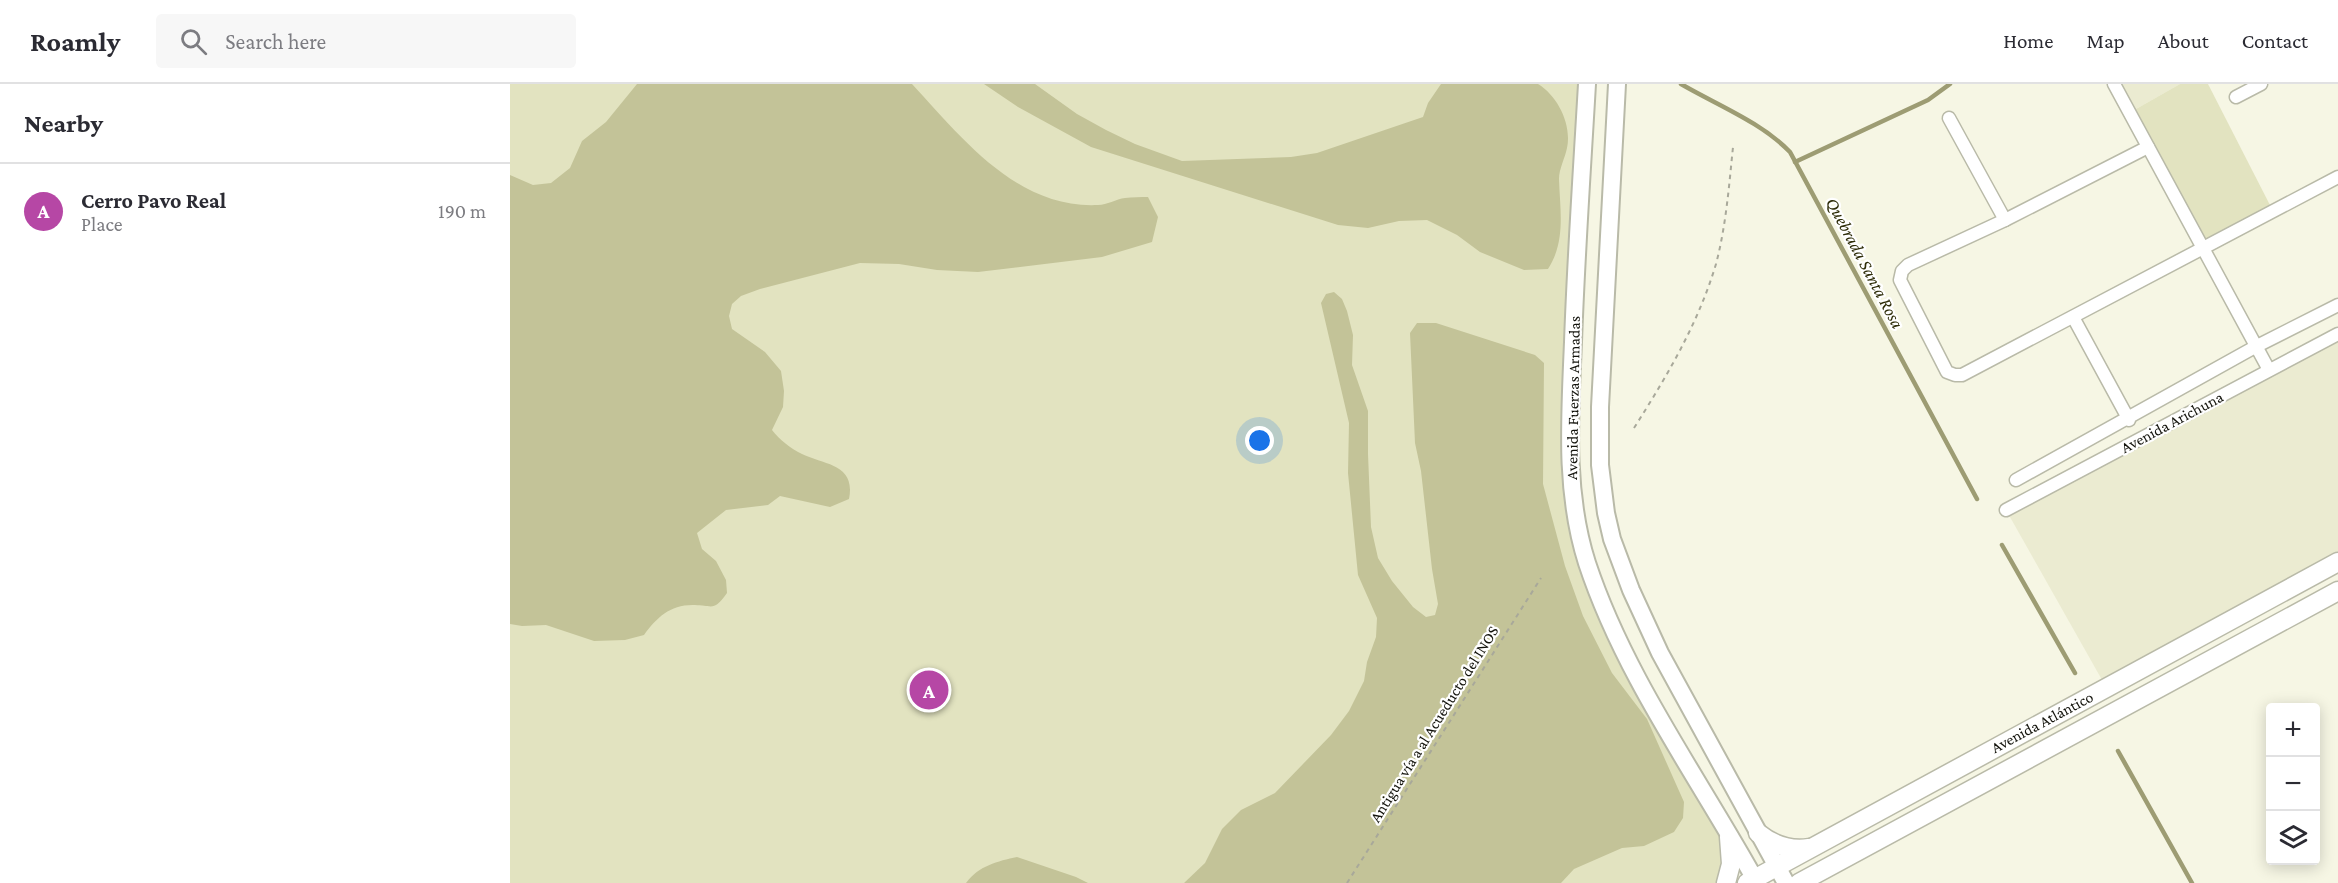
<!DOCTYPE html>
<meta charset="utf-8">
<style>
:root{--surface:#fff;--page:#f7f7f7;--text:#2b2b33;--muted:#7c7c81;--line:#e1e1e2;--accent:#b647a5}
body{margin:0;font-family:"Crimson Pro",serif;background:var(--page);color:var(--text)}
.controls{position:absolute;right:18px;bottom:18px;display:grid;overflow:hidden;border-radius:6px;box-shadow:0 3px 15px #0003}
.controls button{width:54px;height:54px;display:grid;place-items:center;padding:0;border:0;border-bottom:2px solid var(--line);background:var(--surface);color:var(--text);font:30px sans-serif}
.you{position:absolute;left:750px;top:357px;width:21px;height:21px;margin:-15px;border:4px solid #fff;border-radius:50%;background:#1a73e8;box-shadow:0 0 0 9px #1a73e833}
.badge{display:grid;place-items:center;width:39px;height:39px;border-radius:50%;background:var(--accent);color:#fff;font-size:20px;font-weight:700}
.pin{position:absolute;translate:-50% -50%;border:3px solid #fff;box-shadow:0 2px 6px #0006}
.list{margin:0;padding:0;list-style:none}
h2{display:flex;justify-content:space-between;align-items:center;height:78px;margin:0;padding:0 24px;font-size:26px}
h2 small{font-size:20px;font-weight:400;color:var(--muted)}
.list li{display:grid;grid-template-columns:39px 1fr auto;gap:18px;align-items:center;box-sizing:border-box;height:96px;padding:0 24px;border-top:2px solid var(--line)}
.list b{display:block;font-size:22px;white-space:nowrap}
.list p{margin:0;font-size:20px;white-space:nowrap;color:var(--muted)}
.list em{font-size:20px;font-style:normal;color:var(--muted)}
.icon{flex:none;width:33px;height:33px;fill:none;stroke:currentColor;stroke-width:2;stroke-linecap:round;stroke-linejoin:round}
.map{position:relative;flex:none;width:1828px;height:799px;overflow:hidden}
header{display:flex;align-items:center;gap:36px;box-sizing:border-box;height:84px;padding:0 30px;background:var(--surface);border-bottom:2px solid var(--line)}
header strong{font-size:28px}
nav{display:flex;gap:33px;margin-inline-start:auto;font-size:21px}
.search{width:420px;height:54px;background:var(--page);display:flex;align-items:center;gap:15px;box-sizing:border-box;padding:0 21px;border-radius:6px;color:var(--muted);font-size:22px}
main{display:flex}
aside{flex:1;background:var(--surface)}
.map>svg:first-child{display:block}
.built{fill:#ebebd1}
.green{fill:#e2e3c0}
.forest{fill:#c3c398}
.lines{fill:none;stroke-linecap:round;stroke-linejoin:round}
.stream{stroke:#9d9c73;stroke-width:4.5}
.minor-casing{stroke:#b9baa8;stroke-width:15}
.tertiary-casing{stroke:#b9baa8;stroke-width:20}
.secondary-casing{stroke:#b9baa8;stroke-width:21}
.path{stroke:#a8a89a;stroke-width:2;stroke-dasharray:4.5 4.5;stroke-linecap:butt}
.minor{stroke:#fff;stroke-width:12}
.tertiary{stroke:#fff;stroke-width:16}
.secondary{stroke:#fff;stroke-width:18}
.labels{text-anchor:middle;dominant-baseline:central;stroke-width:4.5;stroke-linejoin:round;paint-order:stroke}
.street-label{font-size:16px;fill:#13130c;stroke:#fff}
.water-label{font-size:18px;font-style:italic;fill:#2e2d09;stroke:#fff}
</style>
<header>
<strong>Roamly</strong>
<div class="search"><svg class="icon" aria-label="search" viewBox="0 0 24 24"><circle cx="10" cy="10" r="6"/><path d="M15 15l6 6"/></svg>Search here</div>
<nav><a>Home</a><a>Map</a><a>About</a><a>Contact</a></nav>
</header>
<main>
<aside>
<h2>Nearby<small></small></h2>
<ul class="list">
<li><span class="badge">A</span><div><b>Cerro Pavo Real</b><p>Place</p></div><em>190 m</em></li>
</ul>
</aside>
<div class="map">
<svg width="1828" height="799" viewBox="0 0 1828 799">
<rect width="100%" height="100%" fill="#f6f6e4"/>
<g class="built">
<polygon points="1604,0 1670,0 1619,29"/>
<polygon points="1828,250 1828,478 1596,603 1496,426"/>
</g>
<g class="green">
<polygon points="0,0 1077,0 1060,374 1084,499 1219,753 1216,799 0,799"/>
<polygon points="1670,0 1698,0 1763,127 1692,164 1619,29"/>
</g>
<g class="forest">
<path d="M127,0H402C452,54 507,125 588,121C597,121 606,115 615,114C622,113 631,113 638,113L648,133L642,158L592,173L468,188L427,186L389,180L350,179L250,205L231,212L222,220L219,232L222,245L255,268L271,287L274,307L273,323L262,346C270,356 280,364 292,370C315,381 346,380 339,415L320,423L270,412L258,421L216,426L187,449L192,465L206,477L216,496L217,509C204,527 204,522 185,521C161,520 147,533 134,551L115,556L84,557L36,541L12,542L0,540V91L23,101L41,99L60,84L72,57L96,38Z"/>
<path d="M474,0H525L567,30L596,46L625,60L672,77L781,73L807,69L913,33L918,19L931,0H1028C1048,12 1062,41 1057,64C1055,74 1049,85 1049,95C1050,127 1056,157 1038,185L1014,186L970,168L947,151L917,136L889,137L858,144L828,141L581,63L508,23Z"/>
<polygon points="824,208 832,215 837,227 843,251 842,281 858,327 858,370 861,443 868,474 882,497 903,523 916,533 925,531 928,520 922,485 911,387 905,359 900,249 907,239 926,239 1025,271 1034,279 1033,400 1055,482 1073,532 1102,589 1137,635 1174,718 1173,734 1164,748 1134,762 1112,764 1064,785 1051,799 674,799 695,779 712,745 731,726 765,709 821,651 839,627 854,597 857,578 866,553 867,534 848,491 838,389 839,339 811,219 816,210"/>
<path d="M507,773L566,793L578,799H456C468,782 488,777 507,773Z"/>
</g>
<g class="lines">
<g class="stream">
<path d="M1171,0C1207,21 1251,38 1280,68L1467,415"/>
<polyline points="1285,78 1418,16 1440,0"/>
<polyline points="1492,461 1565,589"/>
<polyline points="1608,667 1682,799"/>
</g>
<g class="minor-casing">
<g id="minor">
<polyline points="1604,0 1759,286"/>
<polyline points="1726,13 1751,0"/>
<polyline points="1439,34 1495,136"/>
<polyline points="1638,63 1495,136 1398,181 1392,187 1390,196 1437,288 1445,291 1452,291 1828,93"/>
<polyline points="1563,233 1619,336"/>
<polyline points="1506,396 1745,263 1828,221"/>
<polyline points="1496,426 1828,250"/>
</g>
</g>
<g class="tertiary-casing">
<g id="tertiary">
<path d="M1077,0C1072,86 1066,172 1063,258C1060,332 1054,407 1077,479C1115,594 1189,694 1247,799"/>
<polyline points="1107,0 1090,323 1090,381 1096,429 1102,455 1121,506 1150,569 1276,799"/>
</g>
</g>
<g class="secondary-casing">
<g id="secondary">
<path d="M1248,749C1263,761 1280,767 1299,764"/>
<polyline points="1216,799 1221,780 1219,753"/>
<polyline points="1237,799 1828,478"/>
<polyline points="1289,799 1828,507"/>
</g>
</g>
<g class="path">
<path d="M1124,344C1157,292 1188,240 1206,180C1216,142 1219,102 1223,63"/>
<polyline points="837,799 1031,494"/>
</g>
<use href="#minor" class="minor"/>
<use href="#tertiary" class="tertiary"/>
<use href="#secondary" class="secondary"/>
</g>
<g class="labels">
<g class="street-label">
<text transform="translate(1063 314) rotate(-89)">Avenida Fuerzas Armadas</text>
<text transform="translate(1662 338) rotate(-28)">Avenida Arichuna</text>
<text transform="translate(1532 638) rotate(-28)">Avenida Atlántico</text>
<text transform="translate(924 640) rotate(-58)">Antigua vía a al Acueducto del INOS</text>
</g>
<g class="water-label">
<text transform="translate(1355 179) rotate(62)">Quebrada Santa Rosa</text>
</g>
</g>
</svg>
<div class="controls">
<button>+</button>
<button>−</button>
<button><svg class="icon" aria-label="layers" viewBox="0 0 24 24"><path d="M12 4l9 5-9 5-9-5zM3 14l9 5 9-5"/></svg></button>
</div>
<div class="you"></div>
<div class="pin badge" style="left:419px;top:606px">A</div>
</div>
</main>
